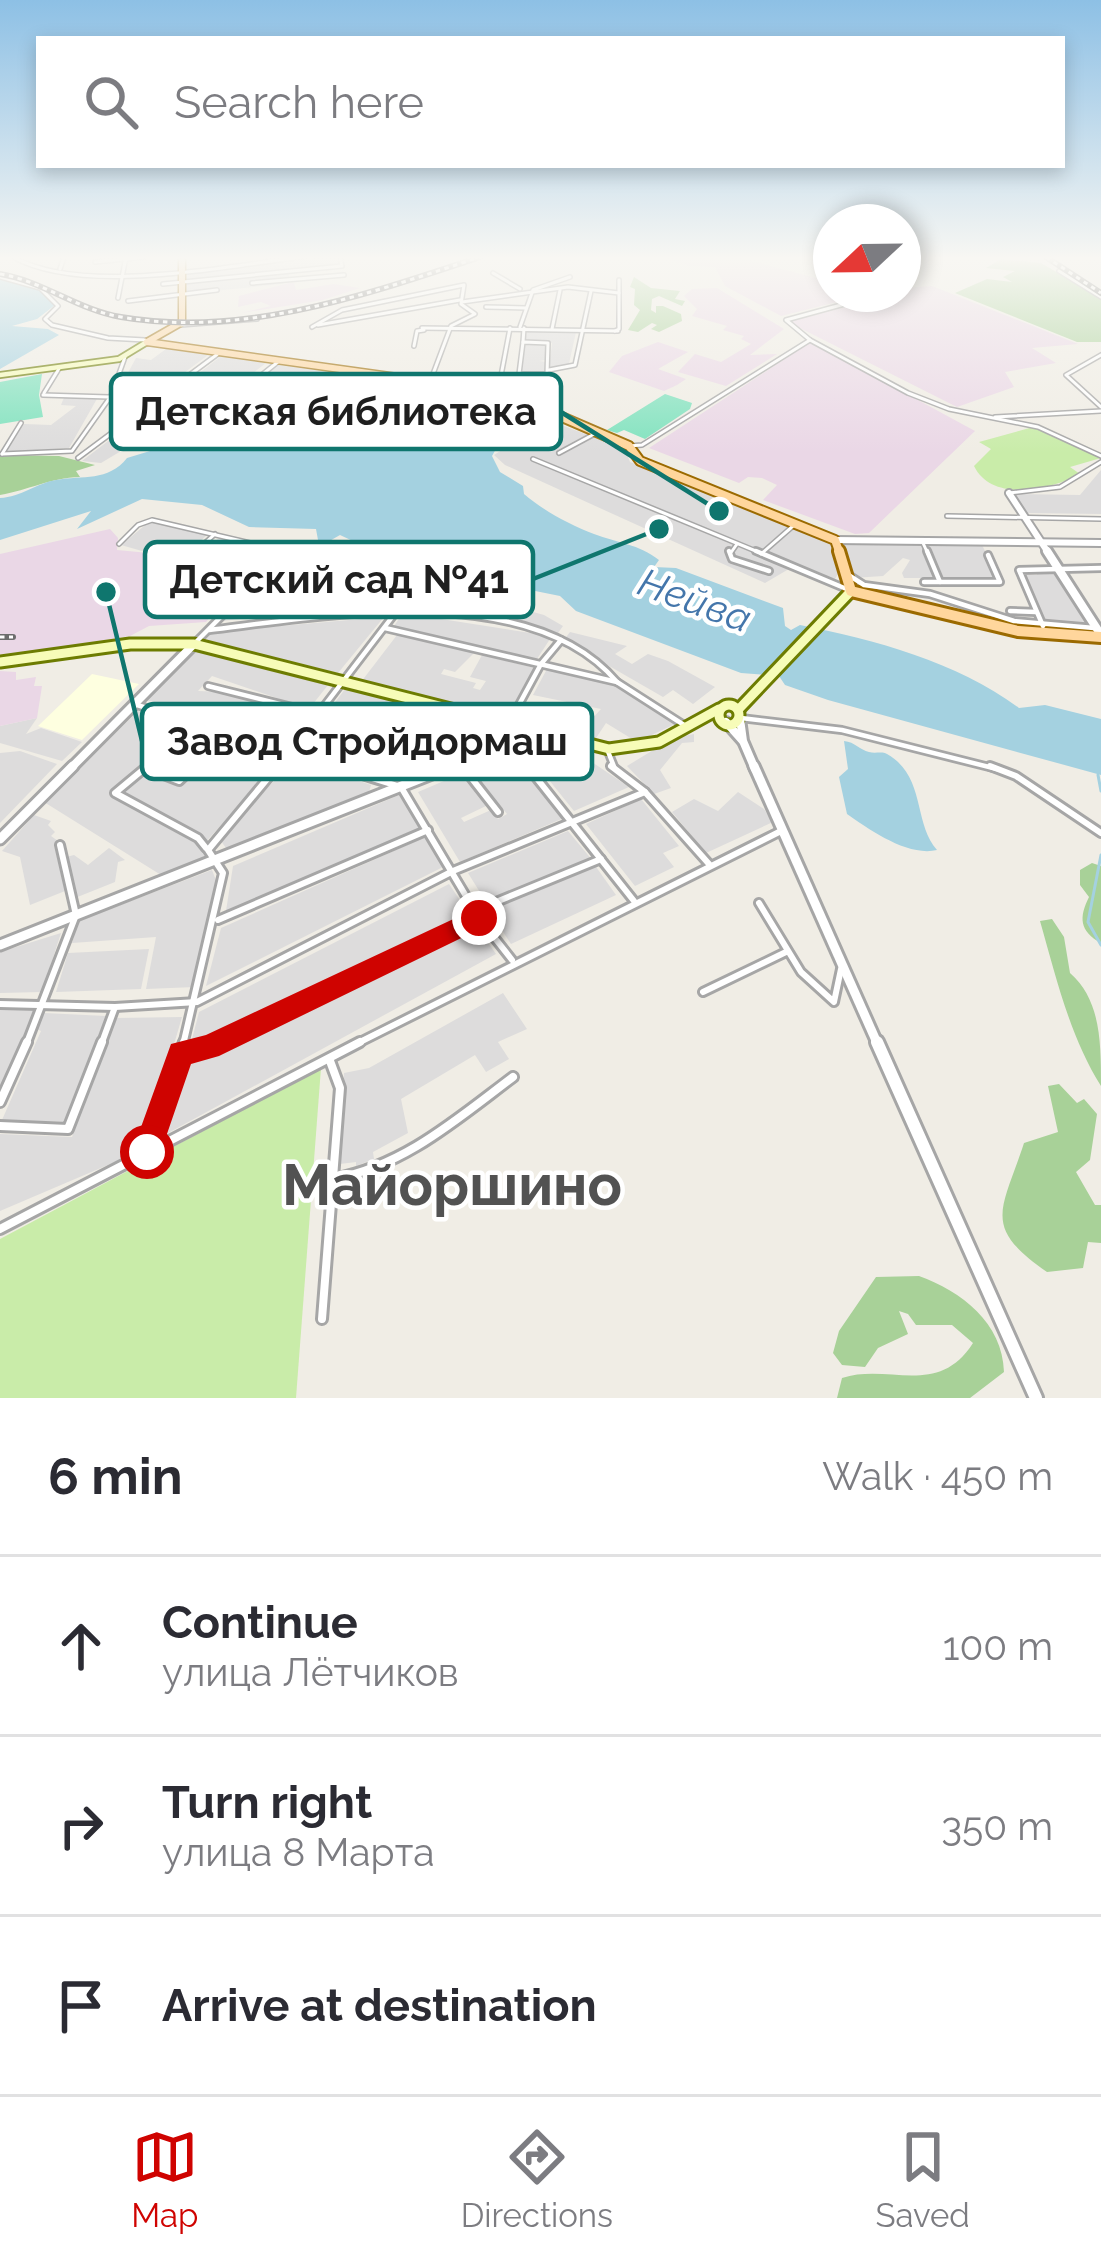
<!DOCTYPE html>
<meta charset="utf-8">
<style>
:root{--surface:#fff;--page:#f2f2f3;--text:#2b2b33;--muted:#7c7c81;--line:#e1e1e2;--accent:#cf0300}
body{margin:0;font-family:Raleway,sans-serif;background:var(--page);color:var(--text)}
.compass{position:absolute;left:813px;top:204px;width:108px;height:108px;border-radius:50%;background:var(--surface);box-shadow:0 6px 18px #0003;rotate:248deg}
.stop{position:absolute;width:36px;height:36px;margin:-27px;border:9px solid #cf0300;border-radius:50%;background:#fff}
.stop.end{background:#cf0300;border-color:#fff;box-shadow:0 3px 12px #0008}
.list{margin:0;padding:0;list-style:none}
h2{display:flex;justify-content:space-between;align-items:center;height:156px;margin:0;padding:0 48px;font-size:51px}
h2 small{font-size:39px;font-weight:400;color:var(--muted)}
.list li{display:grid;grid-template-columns:78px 1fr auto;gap:36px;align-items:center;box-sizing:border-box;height:180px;padding:0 48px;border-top:3px solid var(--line)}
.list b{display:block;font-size:45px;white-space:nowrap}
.list p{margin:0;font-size:39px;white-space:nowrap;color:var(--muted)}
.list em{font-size:39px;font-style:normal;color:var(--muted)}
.icon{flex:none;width:66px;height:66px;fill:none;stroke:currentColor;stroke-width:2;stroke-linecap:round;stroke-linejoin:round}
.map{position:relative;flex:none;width:1101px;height:1398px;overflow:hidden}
.search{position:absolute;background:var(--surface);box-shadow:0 6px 18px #0003;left:36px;right:36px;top:36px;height:132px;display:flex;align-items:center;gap:30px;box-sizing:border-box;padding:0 42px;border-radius:0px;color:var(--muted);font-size:45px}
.sheet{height:696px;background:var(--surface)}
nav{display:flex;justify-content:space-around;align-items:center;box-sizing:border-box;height:168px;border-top:3px solid var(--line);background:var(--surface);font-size:33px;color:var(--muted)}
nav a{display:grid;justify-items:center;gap:6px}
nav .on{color:var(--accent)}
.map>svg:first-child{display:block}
.residential{fill:#dddcdc}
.industrial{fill:#ead7e6}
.education{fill:#feffe0}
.grass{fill:#c9eca9}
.forest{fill:#a8d198}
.pitch{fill:#80e2be}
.water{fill:#a4d1e0}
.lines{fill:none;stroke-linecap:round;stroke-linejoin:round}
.stream{stroke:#a4d1e0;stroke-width:3}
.minor-far3-casing{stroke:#a6a6a6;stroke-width:6}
.minor-far2-casing{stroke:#a6a6a6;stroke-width:10}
.minor-far1-casing{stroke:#a6a6a6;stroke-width:12}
.minor-casing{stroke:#a6a6a6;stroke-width:14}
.tertiary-far3-casing{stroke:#a6a6a6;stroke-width:10}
.tertiary-far2-casing{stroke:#a6a6a6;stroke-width:14}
.tertiary-far1-casing{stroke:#a6a6a6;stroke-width:15}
.tertiary-casing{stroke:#a6a6a6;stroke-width:18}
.secondary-far1-casing{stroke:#6d7c01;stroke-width:8}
.secondary-casing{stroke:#6d7c01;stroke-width:15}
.primary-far2-casing{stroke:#9b6a00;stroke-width:9}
.primary-far1-casing{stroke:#9b6a00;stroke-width:12}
.primary-casing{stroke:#9b6a00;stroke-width:16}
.minor-far3{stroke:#fff;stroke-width:3}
.minor-far2{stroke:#fff;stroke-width:4.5}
.minor-far1{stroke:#fff;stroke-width:6}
.minor{stroke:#fff;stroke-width:8}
.tertiary-far3{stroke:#fff;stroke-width:6}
.tertiary-far2{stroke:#fff;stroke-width:8}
.tertiary-far1{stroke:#fff;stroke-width:9}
.tertiary{stroke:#fff;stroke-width:12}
.secondary-far1{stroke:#f7fcb8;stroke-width:4.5}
.secondary{stroke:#f7fcb8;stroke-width:9}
.primary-far2{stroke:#ffd69c;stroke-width:6}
.primary-far1{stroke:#ffd69c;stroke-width:8}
.primary{stroke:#ffd69c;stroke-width:10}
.rail-casing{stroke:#6d6d6d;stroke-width:6}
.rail{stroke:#fff;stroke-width:3;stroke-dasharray:4.5;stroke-linecap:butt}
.route{fill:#cf0300}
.labels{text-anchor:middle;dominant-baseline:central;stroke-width:9;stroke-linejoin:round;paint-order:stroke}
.water-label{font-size:39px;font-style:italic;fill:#4476ab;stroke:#fff}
.near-district-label{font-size:57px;font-weight:bold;fill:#525252;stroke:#fff}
.leader{fill:none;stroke:#0f766e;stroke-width:4.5}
.callout-dot{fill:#0f766e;stroke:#fff;stroke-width:4.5}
.callout{fill:#fff;stroke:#0f766e;stroke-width:4.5}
.callout-label{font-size:39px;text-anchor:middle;font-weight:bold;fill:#1f1f1f}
</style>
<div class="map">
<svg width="1101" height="1398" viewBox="0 0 1101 1398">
<rect width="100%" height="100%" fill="#f0ede5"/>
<g class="residential">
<polygon points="323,257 338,257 341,266 288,272 291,280 282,284 183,294 184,282 226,276 184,280 184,270"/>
<polygon points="527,330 576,332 568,368 549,369 552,343 546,342 546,360 539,361 547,362 546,373 521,374"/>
<polygon points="166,349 208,355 149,399 117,393 136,358 151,360"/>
<polygon points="220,357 266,363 208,408 163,401"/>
<polygon points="278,365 358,376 345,389 284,396 264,417 224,410"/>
<polygon points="65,395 98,397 69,448 5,452 24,424 51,425 76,406 61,405"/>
<polygon points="154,406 211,416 175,431 166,424 101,463 82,461"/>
<polygon points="548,420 625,449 630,462 836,545 841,569 835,579 794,566 765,583 505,465 494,455"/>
<polygon points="1101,470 1101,514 1025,513 1014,494 1080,495"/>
<polygon points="149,522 208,534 186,554 157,547 149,553 121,545"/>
<polygon points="219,538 276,551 233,593 201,587 227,562 200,555"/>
<polygon points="844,544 921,545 936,578 904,578 902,573 910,560 903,558 883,576 853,578"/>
<polygon points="926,545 982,545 999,579 941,578"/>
<polygon points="290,554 408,588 396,602 222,621"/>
<polygon points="1035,568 1052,568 1088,626 1047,624 1021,574 1037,575"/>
<polygon points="424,589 458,597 492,589 487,599 544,615 563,626 558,633 405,607 417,590"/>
<polygon points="403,613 537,634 550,639 537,659 394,626"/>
<polygon points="384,617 338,673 206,640 212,632"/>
<polygon points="570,632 627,646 615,654 632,664 648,654 668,661 715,687 693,704 673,690 663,697 564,640"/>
<polygon points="397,635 474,653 455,672 444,669 441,674 476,683 473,688 480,690 486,681 470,677 482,655 539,669 510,721 361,682"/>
<polygon points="193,650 328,685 309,709 212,676 198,691 225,692 307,714 286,741 146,700"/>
<polygon points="547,669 618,686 675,724 637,742 606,723 594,741 518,721 529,702 593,718 601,709 533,695"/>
<polygon points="345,689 502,728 511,735 459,756 452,749 408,737 405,743 454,759 409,777 303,745"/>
<polygon points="138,711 288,752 202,846 208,859 161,875 44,802"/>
<polygon points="37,718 26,734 41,728 82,742 62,761 0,743 0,726"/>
<polygon points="694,734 694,742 682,743 660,770 671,788 654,794 627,766 673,738"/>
<polygon points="549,741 577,752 629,787 574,811 524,749"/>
<polygon points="20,751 57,764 0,823 0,753"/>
<polygon points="512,753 564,818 460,862 418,792 465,772 488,805 461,818 464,822 491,810 498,819 507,814 471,770"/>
<polygon points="296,759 371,785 369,792 226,848 218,837"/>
<polygon points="738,792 764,809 773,822 706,853 672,812 694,799 718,811"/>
<polygon points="399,795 420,828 226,911 233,866"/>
<polygon points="641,799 679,846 663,853 674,867 635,886 586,824"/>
<polygon points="34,815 51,821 48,825 55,832 51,836 58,841 54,844 65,891 30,905 20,857 2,851"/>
<polygon points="568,831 593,861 486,902 468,873"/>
<polygon points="425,837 443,867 206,986 221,928"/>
<polygon points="109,848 125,860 118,862 115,882 75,898 66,857 74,855 88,865"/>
<polygon points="594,864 616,895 511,944 488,909"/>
<polygon points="212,870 217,883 195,987 146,989 156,937 72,943 78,921"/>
<polygon points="449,884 470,915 190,1047 199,1012"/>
<polygon points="475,924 496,954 159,1138 185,1060"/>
<polygon points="61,933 42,992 0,993 0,952"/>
<polygon points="149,949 141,989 56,992 68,953"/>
<polygon points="503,993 527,1029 498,1042 509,1059 486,1072 475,1055 401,1099 408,1133 373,1152 374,1159 356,1166 356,1162 340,1164 344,1073 369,1068"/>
<polygon points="0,1010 36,1010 0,1089"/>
<polygon points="44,1013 106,1016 65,1122 2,1120 41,1031 37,1029"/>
<polygon points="182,1017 143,1150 0,1211 0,1134 72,1137 116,1018"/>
</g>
<g class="industrial">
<polygon points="663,257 737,257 831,282 831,294 865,295 781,316 725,286 715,267 689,266"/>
<polygon points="289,283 294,283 296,290 334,284 360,288 323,300 241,313 271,306 261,302 238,307 239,296"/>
<polygon points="932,286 1078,344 1032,348 1056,363 1005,372 1014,387 957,407 788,322 877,299 868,294 903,294 903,288"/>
<polygon points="717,288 784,329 750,355 777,354 726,386 678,372 695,354 721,362 751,344 741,339 744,336 723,330 727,326 692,316 697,309 684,296 692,289"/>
<polygon points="658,342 688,352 658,369 686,379 677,385 664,391 609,372 622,356"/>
<polygon points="811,342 975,431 869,533 855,534 763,500 777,485 762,478 748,477 739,483 649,448"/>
<polygon points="110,529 118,538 117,550 149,553 157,547 222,562 198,589 228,595 206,622 149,626 130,636 0,657 0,554"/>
<polygon points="0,671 16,672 16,680 36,677 34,686 42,686 37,718 0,726"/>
</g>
<polygon class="education" points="92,674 139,684 82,740 38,726"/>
<g class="grass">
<path d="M1033,427L1101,457V458L1070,467L1080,474C1051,490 992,503 974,466L991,449L979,442Z"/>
<polygon points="321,1068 296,1398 0,1398 0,1239"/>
</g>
<g class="forest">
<polygon points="1001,259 1041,263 1101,298 1101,342 1077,342 955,293 987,279 1012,282 1003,277 1015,271 986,268"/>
<polygon points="634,277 651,288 680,291 675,299 685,301 682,306 659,296 652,299 651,310 656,313 656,306 663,306 681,314 682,321 659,332 651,329 657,325 652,323 638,332 628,330 640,310 634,305 635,289 630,287"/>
<path d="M0,455L59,456L95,465L76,471L80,477C50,478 29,490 0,495Z"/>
<path d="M1092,863L1101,866V943C1079,931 1079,917 1089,897L1080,885V870Z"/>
<path d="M1052,919L1064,937L1070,973C1101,1000 1101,1043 1101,1086C1070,1037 1056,977 1040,921Z"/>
<path d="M1059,1084L1077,1103L1084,1099L1097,1114L1090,1160L1076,1172L1095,1205H1101V1243L1088,1242L1083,1268L1047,1272C981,1226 1002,1211 1024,1143L1058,1132L1048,1086Z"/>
<path d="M919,1276C961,1291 1003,1323 1004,1372L970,1398H837L842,1378C889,1363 938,1398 973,1343L952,1325H916L908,1314L899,1311L908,1334L878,1348L865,1367L842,1365L833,1353L839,1331L876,1277Z"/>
</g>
<g class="pitch">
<polygon points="42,374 39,395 43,417 0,424 0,382"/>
<polygon points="665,394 692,403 690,409 645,439 624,430 617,433 607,430"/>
</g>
<g class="water">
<polygon points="0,279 36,286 55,305 37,319 12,326 48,329 59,335 0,369"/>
<path d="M321,425L419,435L509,426L492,456L500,472L523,486L524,494C544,511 570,525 594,534C617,543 639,544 659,560L654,567L676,568L783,608L785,626L791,630L800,625C876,640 957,662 1019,708L1045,705L1101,719V775L828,700L785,685L779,676L741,673L576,611L560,596L505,585L462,593L377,559L374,551L340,535L326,543L318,540L316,529L249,527L202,505L142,499L77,529L91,511L0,540V498C21,497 37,483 56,480C83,475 108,482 127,458L229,427Z"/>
<path d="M844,741C855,742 860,750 869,752C875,754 882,751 887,754C926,776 913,823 937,850C908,857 870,830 847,814L839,777L848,769Z"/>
</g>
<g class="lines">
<g class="stream">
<polyline points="1098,775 1101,791"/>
<polyline points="1101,855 1088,922 1101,945"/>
</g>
<g class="minor-far3-casing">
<g id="minor-far3">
<path d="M13,257C83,296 224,266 302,257"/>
<polyline points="95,262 144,257"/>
<polyline points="60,269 64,257"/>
<polyline points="1059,271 1101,297"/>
<polyline points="493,273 520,289"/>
<polyline points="0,277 40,288 58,306 45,319 52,325 108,338 145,340"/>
<polyline points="252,283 344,275"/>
<polyline points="163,284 342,266 340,257"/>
<polyline points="118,298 126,257"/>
<polyline points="128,301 217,290"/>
<polyline points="462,302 568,287 619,293"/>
<polyline points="486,307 526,308"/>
<polyline points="181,325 257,319"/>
<polyline points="318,325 460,300"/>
<polyline points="312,327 342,310 464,285 461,304 475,314 451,326 430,382"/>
<polyline points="520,327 533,290 570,277"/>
<polyline points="422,328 618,331"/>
<polyline points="552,329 560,290"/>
<polyline points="615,331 619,329 619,280"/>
<polyline points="810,340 908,393 949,409 1038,427 1101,456"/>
<polygon points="523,342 548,343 547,374 519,374"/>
<polyline points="523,342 524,328"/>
<polyline points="414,346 417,331 424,330"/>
<polyline points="1101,355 1066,375 1101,407"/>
<polyline points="549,370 575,365 591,291"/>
<polyline points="44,393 60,367"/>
<polyline points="43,395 109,397"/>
<polyline points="111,396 267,423 278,420 270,412 285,397 364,387"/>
<polyline points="213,414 279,361"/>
<polyline points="995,417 1101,411"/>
<polyline points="342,420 375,375"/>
<polyline points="410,421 455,425 500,381 510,328"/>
<polyline points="629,446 642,445 810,340 786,320 874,296"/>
<polyline points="559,453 598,432"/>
<polyline points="2,454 72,451 111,396 125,357"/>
<polyline points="2,454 21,423"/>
<polyline points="78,458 219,353"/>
<polyline points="533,459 763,554"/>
<polyline points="1009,493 1060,487 1101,462"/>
<polyline points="947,516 1101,519"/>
<polyline points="923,543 928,554"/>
<polyline points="119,544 138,525 152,520 297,554"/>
<polyline points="195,552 215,534"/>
<polyline points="283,554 286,551"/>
<polyline points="730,554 737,544"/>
<polyline points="761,554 793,526"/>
</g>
</g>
<g class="minor-far2-casing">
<g id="minor-far2">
<polyline points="729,551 732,559 769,571"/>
<polyline points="756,551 849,590"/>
<polyline points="927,551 940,582"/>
<polyline points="850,576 864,585 930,594 1014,621 1094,628"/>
<polyline points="924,582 1000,582 988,555"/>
<polyline points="1010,611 1036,612"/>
<polyline points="1043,626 1019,570 1101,568"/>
<polyline points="385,628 617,682 684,725"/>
<path d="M209,630C326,616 530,579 617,682"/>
<polyline points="197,641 286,551"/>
<polyline points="208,686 316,713"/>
<polyline points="134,704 342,769"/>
<polyline points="741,718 842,730 997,769"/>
<polyline points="508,725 541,664 561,640"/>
<polyline points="409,741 450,751 464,769"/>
<polyline points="511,745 530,769"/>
<polyline points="607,749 615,769"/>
<polyline points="192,769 229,732"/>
<polyline points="276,769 412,591 287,551"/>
</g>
</g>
<g class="minor-far1-casing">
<g id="minor-far1">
<polyline points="195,766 179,781 145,768 115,793 198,838 206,848"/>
<polyline points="333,766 401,787 479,918 512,960"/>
<polyline points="462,766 498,812"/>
<polyline points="527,766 634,901"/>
<polyline points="611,766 645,792 709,864"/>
<polyline points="990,766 1016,776 1101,833"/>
<polyline points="759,903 801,972 834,1002 841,969"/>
<polyline points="479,909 601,859"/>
<polyline points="218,920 428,830"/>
<polyline points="703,992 786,952"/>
<polyline points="0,1004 115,1007 197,1002 453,871 645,792"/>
<polyline points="26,1045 76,915 60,845"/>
<polyline points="101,1045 115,1007"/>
<polyline points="183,1045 223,873 208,850 278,766"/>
<polyline points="214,1045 479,918"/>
<polyline points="354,1045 781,831"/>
</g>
</g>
<g class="minor-casing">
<g id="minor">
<polyline points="181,1053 221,1042"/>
<polyline points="0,1102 27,1042"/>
<polyline points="0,1126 68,1129 102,1042"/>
<polyline points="147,1152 184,1042"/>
<path d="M333,1179C404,1166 457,1119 513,1077"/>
<polyline points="0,1229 360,1042"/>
<polyline points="322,1319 340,1088 330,1061"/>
</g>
</g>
<g class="tertiary-far3-casing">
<g id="tertiary-far3">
<polyline points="1009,493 1049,554"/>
<polyline points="835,540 1101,543"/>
</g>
</g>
<g class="tertiary-far2-casing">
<g id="tertiary-far2">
<polyline points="1047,551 1101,635"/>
<polyline points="740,719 743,741 755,769"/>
<polyline points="726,722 742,740"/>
<polyline points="70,769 193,645"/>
<polyline points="444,769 543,734"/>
</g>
</g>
<g class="tertiary-far1-casing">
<g id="tertiary-far1">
<polyline points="754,766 878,1045"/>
<polyline points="0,839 73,766"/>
<polyline points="0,945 452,766"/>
</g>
</g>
<g class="tertiary-casing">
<polyline id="tertiary" points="877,1042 1036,1398"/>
</g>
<g class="secondary-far1-casing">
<polyline id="secondary-far1" points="0,375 119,359 147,342"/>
</g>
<g class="secondary-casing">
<g id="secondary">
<polyline points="0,662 130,644 194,644 609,749 659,742 719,709"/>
<circle cx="729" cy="715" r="10"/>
<polyline points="738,710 851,591"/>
</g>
</g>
<g class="primary-far2-casing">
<g id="primary-far2">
<polyline points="147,342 476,388"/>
<polyline points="147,342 182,322 182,257"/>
</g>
</g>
<g class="primary-far1-casing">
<polyline id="primary-far1" points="454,385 504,392 629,446 640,461 835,540 840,554"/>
</g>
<g class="primary-casing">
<polyline id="primary" points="839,551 851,591 1018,631 1101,637"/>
</g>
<use href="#minor-far3" class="minor-far3"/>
<use href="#minor-far2" class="minor-far2"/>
<use href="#minor-far1" class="minor-far1"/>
<use href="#minor" class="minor"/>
<use href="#tertiary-far3" class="tertiary-far3"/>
<use href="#tertiary-far2" class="tertiary-far2"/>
<use href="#tertiary-far1" class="tertiary-far1"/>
<use href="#tertiary" class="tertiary"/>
<use href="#secondary-far1" class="secondary-far1"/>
<use href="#secondary" class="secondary"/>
<use href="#primary-far2" class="primary-far2"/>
<use href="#primary-far1" class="primary-far1"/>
<use href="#primary" class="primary"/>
<g class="rail-casing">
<g id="rail">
<polyline points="1046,257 1101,293"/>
<path d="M0,274C43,281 78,310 121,317C243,338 365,295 480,257"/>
<polyline points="0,637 13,637"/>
</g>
</g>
<use href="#rail" class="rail"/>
</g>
<linearGradient id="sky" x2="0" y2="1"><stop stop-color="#8dc0e5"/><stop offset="0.57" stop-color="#f8f7f3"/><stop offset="1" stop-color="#f8f7f3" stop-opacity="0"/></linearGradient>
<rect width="1101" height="453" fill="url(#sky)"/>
<polygon class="route" points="479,907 492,918 488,925 219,1056 191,1064 157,1163 147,1167 137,1163 132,1152 171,1044 206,1035"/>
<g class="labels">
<g class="water-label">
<text transform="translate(695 600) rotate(20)">Нейва</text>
</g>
<g class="near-district-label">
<text x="452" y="1184">Майоршино</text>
</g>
</g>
<path class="leader" d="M719 511L561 412M659 529L533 579M106 592L142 741"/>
<g class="callout-dot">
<circle cx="719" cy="511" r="12"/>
<circle cx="659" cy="529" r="12"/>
<circle cx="106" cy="592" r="12"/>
</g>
<g class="callout">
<rect x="111" y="374" width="450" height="75" rx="12"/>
<rect x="145" y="542" width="388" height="75" rx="12"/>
<rect x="142" y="704" width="450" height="75" rx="12"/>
</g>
<g class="callout-label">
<text x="336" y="425">Детская библиотека</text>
<text x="339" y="593">Детский сад №41</text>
<text x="367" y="755">Завод Стройдормаш</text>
</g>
</svg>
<svg class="compass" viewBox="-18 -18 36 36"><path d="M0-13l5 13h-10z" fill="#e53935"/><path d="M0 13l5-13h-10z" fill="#7c7c81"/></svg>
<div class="stop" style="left:147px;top:1152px"></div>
<div class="stop end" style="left:479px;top:918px"></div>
<div class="search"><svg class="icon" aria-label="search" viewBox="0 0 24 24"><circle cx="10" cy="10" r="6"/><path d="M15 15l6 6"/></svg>Search here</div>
</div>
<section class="sheet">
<h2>6 min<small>Walk · 450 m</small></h2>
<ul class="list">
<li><svg class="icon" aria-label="ahead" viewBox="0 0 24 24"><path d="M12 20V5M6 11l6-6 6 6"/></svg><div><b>Continue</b><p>улица Лётчиков</p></div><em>100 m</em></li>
<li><svg class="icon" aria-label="right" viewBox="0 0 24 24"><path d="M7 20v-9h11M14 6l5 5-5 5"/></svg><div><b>Turn right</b><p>улица 8 Марта</p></div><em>350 m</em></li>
<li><svg class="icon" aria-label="arrive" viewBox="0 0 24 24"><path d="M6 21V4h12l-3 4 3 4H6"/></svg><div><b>Arrive at destination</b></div></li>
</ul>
</section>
<nav>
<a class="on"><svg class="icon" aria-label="map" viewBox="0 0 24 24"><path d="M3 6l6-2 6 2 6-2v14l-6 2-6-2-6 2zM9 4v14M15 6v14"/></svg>Map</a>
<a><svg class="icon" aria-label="directions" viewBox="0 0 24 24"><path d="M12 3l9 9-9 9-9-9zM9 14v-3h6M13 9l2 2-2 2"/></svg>Directions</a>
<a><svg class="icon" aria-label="saved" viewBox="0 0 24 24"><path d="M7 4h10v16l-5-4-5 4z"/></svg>Saved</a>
</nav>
